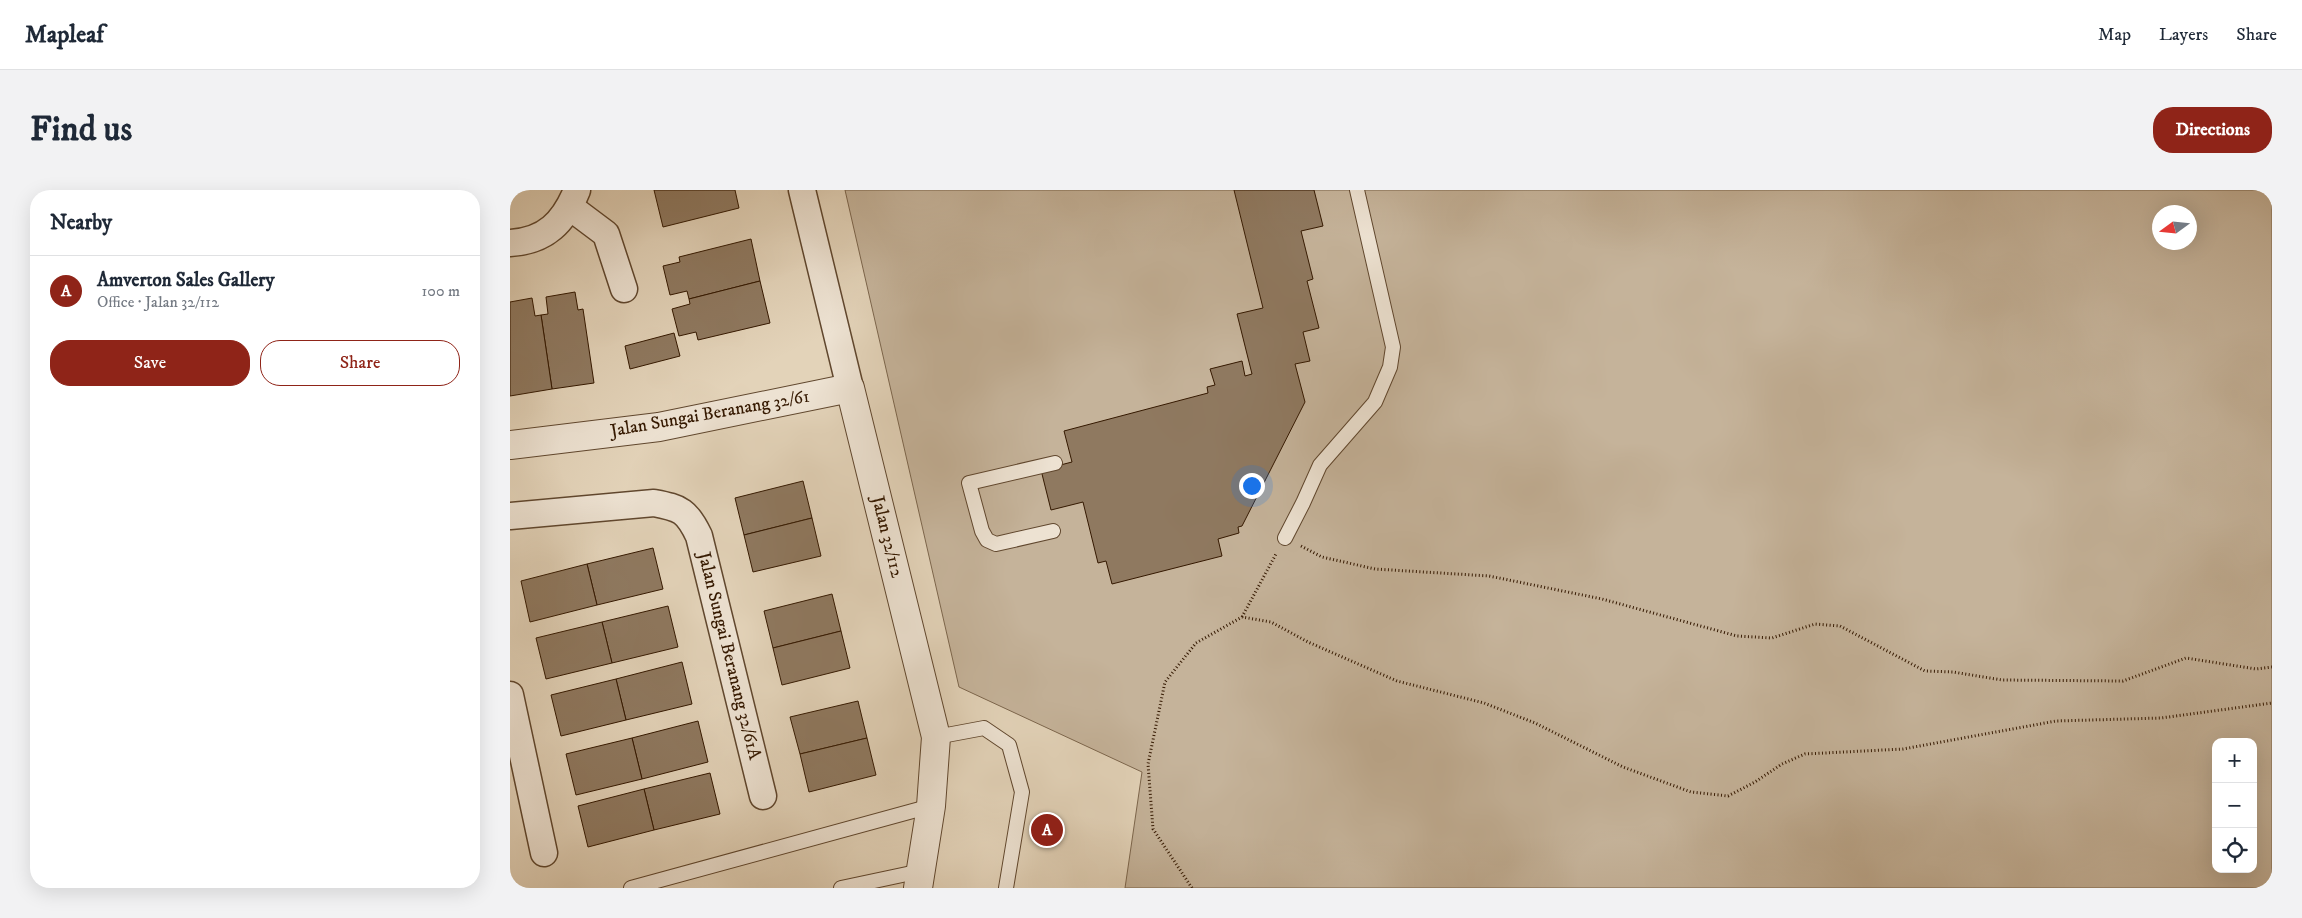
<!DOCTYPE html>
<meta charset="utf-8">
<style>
:root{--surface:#fff;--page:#f2f2f3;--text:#1f2937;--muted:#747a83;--line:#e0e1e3;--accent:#8f2418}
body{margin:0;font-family:"IM FELL DW Pica",serif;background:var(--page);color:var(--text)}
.controls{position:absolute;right:15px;bottom:15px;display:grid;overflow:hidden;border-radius:10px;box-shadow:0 5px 20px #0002}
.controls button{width:45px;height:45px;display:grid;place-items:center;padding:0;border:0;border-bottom:1px solid var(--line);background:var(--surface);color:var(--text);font:25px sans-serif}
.compass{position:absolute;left:1642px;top:15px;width:45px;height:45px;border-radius:50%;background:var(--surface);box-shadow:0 5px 20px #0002;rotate:255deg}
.you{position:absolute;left:741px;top:295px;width:18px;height:18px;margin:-12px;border:4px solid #fff;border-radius:50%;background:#1a73e8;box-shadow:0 0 0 8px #1a73e833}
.badge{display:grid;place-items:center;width:32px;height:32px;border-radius:50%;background:var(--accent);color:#fff;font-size:16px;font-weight:700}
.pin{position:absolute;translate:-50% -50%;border:2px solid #fff;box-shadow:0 1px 5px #0006}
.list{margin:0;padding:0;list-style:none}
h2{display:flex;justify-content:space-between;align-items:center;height:65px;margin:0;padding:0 20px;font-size:21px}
h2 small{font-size:16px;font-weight:400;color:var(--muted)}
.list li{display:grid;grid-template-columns:32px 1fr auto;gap:15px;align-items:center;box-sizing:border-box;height:70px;padding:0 20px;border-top:1px solid var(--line)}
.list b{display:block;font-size:19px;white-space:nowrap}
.list p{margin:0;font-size:16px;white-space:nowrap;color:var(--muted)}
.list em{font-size:16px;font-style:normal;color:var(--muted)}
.actions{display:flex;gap:10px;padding:15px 20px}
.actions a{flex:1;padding:11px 0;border:1px solid var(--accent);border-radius:20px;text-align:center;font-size:18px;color:var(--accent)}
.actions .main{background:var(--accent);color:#fff}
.icon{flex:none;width:28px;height:28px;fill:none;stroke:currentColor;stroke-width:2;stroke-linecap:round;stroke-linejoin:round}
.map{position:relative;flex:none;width:1762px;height:698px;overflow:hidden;border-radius:20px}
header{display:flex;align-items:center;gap:30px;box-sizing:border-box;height:70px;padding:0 25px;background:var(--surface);border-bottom:1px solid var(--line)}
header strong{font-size:24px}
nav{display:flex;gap:28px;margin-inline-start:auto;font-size:18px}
.intro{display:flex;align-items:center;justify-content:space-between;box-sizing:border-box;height:120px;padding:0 30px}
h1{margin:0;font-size:35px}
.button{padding:12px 22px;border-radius:20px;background:var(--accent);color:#fff;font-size:18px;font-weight:700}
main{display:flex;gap:30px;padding:0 30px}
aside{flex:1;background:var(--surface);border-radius:20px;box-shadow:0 5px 20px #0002}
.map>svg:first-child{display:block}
.green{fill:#c5b39a;stroke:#7c664d;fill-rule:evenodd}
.building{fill:#8f7960;stroke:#341800}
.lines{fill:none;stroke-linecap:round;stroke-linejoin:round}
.service-casing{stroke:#60472e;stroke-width:16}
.minor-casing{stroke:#60472e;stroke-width:29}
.tertiary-casing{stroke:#60472e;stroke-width:30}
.path{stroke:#341800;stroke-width:3;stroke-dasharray:1 2.5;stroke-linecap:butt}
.service{stroke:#ede2d2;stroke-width:14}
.minor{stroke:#ede2d2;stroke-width:26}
.tertiary{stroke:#ede2d2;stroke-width:28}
.labels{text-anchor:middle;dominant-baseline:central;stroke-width:4.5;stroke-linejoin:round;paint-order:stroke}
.street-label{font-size:18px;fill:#341800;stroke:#ede2d2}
</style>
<header>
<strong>Mapleaf</strong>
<nav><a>Map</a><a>Layers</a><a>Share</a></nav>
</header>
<div class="intro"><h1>Find us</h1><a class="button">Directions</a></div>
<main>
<aside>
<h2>Nearby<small></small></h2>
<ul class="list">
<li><span class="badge">A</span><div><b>Amverton Sales Gallery</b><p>Office · Jalan 32/112</p></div><em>100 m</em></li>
</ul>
<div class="actions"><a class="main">Save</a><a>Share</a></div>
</aside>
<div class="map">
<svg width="1762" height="698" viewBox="0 0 1762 698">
<rect width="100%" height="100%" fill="#e3d3b9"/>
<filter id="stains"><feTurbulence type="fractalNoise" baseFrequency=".004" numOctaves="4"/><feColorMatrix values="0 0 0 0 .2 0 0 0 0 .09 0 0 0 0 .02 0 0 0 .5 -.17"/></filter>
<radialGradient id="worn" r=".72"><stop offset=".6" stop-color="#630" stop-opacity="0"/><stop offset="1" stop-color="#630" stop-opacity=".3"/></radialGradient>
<path class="green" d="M335,0H1762V698H615L632,582L449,497ZM1650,22H1680V52H1650ZM1706,552H1743V679H1706Z"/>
<g class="building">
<polygon points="144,0 225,0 229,18 153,37"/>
<polygon points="724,0 804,0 813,36 791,41 803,89 797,91 809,138 793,142 800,171 785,174 795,212 732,336 728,337 729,343 708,349 712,366 602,394 596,371 588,373 573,312 541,320 531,280 562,272 554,241 698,203 697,197 705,195 700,179 732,171 735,186 742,184 727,124 753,118"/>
<polygon points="241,49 250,91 179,109 177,101 160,105 153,76 170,72 169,67"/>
<polygon points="250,91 260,133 188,150 186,142 169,146 162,119 180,114 179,109"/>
<polygon points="65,102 68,120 73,119 84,193 42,199 31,125 38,124 36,107"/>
<polygon points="22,108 25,126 31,125 42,199 0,206 0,112"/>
<polygon points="164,143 170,166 120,179 115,156"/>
<polygon points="293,291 302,328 234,345 225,308"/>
<polygon points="302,328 311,366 243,382 234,345"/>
<polygon points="143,358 153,399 87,415 77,374"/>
<polygon points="77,374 87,415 20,432 11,391"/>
<polygon points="322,404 331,441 263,458 254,421"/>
<polygon points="158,416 168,457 102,473 92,432"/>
<polygon points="92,432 102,473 36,489 26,448"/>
<polygon points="331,441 340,478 272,495 263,458"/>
<polygon points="172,472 182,514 116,530 106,489"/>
<polygon points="106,489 116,530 51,546 41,505"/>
<polygon points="348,511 357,548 290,564 280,527"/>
<polygon points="188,531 198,572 132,589 122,548"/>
<polygon points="122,548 132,589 66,605 56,564"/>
<polygon points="357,548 366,585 299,602 290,564"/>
<polygon points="200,583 210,624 144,640 134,599"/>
<polygon points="134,599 144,640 78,657 68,616"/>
</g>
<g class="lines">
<g class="service-casing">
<g id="service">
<polyline points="543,341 486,354 477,350 472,341 459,293 545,273"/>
<polyline points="775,348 793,313 810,275 865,212 880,177 883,157 847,0"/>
<polyline points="426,547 474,538 499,555 512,602 496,698"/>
<polyline points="121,698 421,616"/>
<polyline points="331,698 411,681"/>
</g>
</g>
<g class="minor-casing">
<g id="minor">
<polyline points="292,0 340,198"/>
<polyline points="60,17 96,44 114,99"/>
<path d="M0,53C36,51 54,32 67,0"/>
<path d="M0,326L144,313C171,318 177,321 189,346L253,606"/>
<polyline points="0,505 34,663"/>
</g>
</g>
<g class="tertiary-casing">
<polyline id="tertiary" points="0,255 149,237 340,198 426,547 421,616 408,698"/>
</g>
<g class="path">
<polyline points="791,356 812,367 865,379 979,386 1092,409 1227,446 1262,448 1305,434 1330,436 1415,481 1443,482 1492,490 1613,491 1676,468 1746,479 1762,477"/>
<polyline points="732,427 766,364"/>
<polyline points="682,698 643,639 638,574 655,492 686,453 732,427 761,432 798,452 887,491 974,513 1025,533 1113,577 1181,602 1218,606 1245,592 1272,574 1295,564 1393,559 1546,531 1651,528 1762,513"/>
</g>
<use href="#service" class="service"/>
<use href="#minor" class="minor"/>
<use href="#tertiary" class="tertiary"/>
</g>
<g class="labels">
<g class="street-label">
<text transform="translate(200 224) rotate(-10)">Jalan Sungai Beranang 32/61</text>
<text transform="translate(377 347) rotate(76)">Jalan 32/112</text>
<text transform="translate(219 466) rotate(76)">Jalan Sungai Beranang 32/61A</text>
</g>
</g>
<rect width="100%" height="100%" filter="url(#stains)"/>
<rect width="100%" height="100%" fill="url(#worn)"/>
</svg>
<div class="controls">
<button>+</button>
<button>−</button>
<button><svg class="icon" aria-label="locate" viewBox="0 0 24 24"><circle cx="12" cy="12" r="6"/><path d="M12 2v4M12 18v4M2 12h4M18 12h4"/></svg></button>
</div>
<svg class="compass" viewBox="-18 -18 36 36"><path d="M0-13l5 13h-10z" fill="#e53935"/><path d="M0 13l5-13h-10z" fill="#747a83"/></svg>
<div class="you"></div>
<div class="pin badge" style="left:537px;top:640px">A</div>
</div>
</main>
